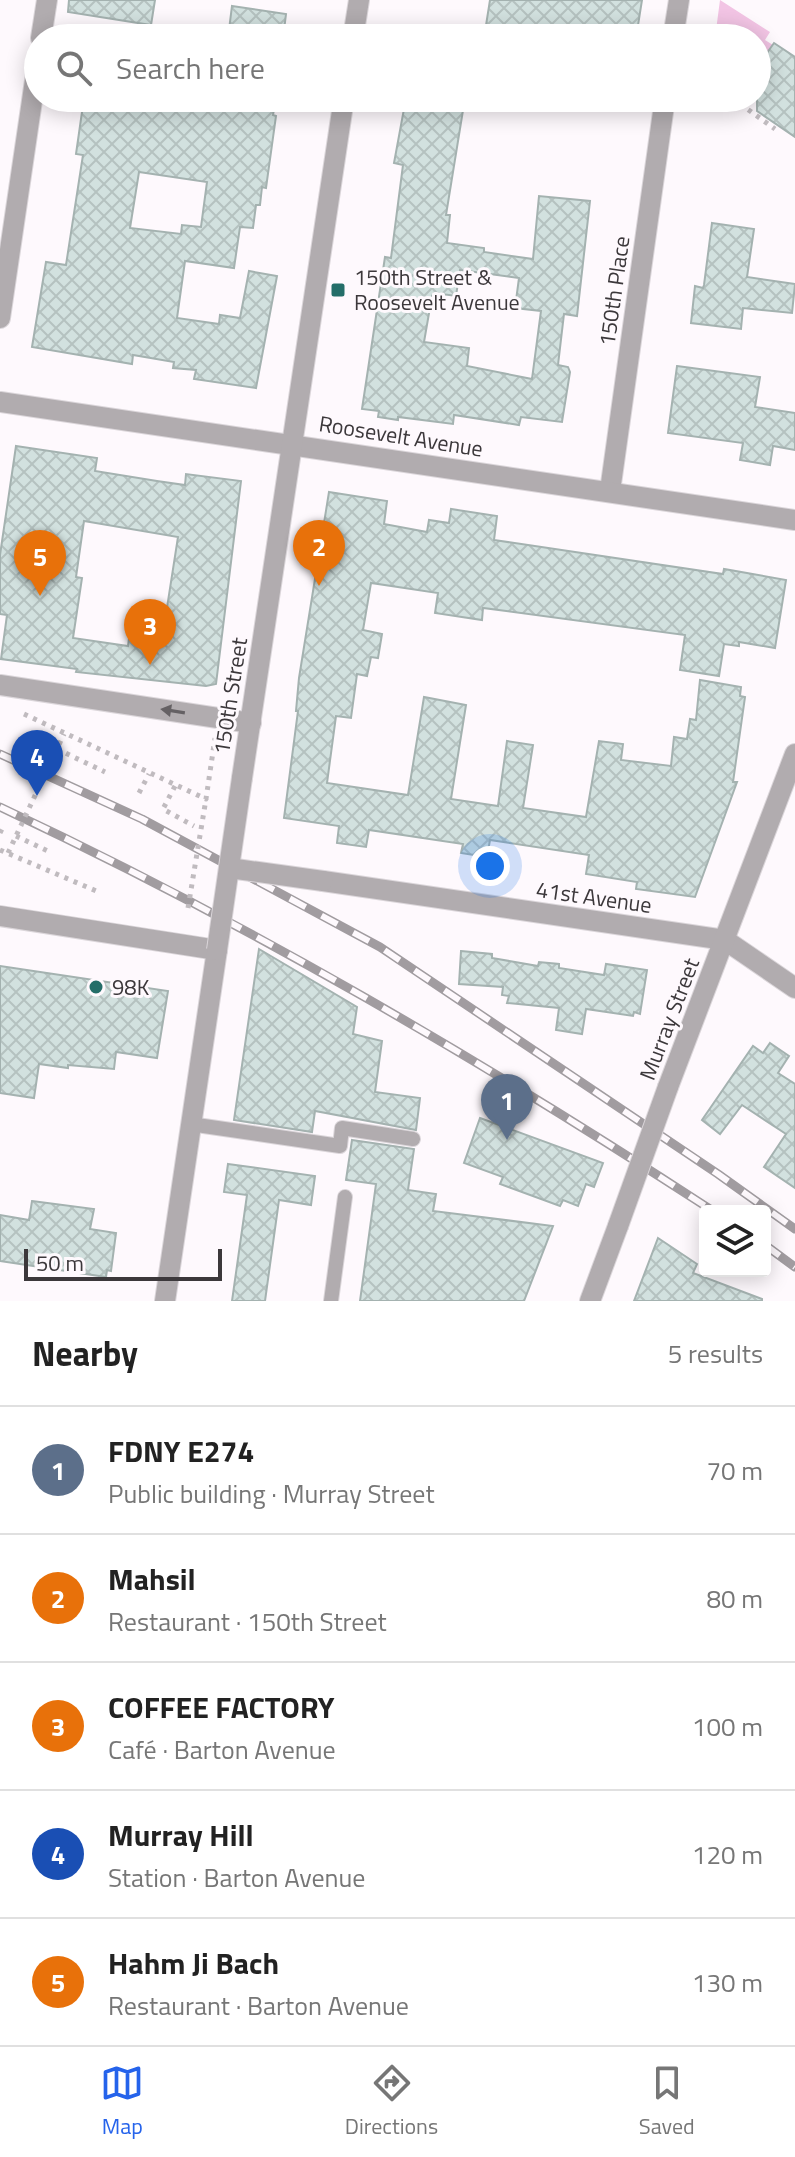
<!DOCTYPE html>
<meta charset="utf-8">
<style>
:root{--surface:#fff;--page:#f2f2f2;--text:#222;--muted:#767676;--line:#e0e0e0;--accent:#2563eb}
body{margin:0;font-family:"Titillium Web",sans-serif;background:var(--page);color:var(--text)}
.controls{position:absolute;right:24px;bottom:24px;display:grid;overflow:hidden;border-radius:8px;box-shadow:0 4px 20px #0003}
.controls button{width:72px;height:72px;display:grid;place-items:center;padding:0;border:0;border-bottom:2px solid var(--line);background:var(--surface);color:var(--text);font:40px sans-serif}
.scale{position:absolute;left:24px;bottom:20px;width:198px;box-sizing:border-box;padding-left:8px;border:4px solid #3c383b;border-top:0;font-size:22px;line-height:28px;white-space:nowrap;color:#3c383b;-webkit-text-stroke:6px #fef9fd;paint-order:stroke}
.you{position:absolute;left:490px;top:866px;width:28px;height:28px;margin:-20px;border:6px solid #fff;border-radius:50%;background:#1a73e8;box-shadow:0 0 0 12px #1a73e833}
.badge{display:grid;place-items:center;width:52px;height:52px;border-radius:50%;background:var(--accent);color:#fff;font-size:26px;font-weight:700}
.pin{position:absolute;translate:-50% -66px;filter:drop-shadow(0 2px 4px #0008)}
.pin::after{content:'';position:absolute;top:42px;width:28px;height:24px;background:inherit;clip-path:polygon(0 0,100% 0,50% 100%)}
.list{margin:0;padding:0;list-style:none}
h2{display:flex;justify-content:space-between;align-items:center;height:104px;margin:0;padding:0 32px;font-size:34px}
h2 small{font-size:26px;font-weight:400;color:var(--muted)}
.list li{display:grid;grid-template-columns:52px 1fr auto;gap:24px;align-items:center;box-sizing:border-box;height:128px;padding:0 32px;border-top:2px solid var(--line)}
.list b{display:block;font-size:30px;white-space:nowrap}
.list p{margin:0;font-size:26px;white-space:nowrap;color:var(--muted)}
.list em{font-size:26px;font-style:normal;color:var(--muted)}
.icon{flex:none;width:44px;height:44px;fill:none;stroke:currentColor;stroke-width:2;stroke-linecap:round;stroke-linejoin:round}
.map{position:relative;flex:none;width:795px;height:1301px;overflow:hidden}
.search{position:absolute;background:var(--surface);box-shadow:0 4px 20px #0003;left:24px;right:24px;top:24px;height:88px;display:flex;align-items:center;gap:20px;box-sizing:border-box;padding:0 28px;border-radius:44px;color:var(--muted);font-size:30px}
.sheet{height:744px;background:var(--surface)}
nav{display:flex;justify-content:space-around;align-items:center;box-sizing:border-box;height:112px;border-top:2px solid var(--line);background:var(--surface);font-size:22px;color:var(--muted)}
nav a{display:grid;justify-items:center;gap:4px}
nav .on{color:var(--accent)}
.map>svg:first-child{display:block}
.grass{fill:#f2c4e4}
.building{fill:url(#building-cross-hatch);stroke:#a4b2b0;stroke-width:2;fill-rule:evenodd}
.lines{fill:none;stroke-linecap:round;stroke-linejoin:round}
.service-casing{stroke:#dbd6da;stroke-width:16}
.minor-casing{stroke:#dbd6da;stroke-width:22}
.tertiary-casing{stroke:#dbd6da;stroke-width:22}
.path{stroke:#c0bbbf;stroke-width:5;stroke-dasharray:4 6;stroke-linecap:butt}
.service{stroke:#b1acaf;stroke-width:14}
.minor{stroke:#b1acaf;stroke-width:20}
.tertiary{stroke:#b1acaf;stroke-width:20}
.rail-casing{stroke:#a19ca0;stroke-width:9}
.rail{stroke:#fef9fd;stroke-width:6;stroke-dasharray:18;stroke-linecap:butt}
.minor-bridge-casing{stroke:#dbd6da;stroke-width:22;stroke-linecap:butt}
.tertiary-bridge-casing{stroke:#dbd6da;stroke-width:22;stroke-linecap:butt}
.path-bridge{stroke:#c0bbbf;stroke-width:5;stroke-dasharray:4 6;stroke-linecap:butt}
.minor-bridge{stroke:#b1acaf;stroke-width:20}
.tertiary-bridge{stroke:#b1acaf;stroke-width:20}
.oneway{fill:#656164}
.poi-dot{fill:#246e69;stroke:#fef9fd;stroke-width:3}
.labels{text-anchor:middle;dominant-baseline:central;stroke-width:6;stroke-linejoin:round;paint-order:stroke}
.poi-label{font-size:22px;fill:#3c383b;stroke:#fef9fd;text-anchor:start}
.street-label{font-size:22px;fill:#3c383b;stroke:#fef9fd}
</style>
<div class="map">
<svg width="795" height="1301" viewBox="0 0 795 1301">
<defs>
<pattern id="building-cross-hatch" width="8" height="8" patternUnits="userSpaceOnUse" patternTransform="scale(2)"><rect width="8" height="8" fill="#d2e1df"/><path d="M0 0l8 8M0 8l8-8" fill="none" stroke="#b5c2c0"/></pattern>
</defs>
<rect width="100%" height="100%" fill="#fef9fd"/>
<polygon class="grass" points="720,0 770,32 765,40 773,45 757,67 757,38 715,38"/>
<g class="building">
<polygon points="69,0 155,0 151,25 68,12"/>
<polygon points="490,0 642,0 636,38 484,38"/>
<polygon points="232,6 286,14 283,38 228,38"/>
<polygon points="774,43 795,57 795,137 757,111 757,67"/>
<path d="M84,98H276L273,115L276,116L266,188L262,187L260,205H256L253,228L240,227L234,268L185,261L177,318L219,324L220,315L240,318L249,271L277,276L256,388L194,379L196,370L173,368L174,362L133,355L132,364L32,347L46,262L66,265L83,155L76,154ZM139,172L207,182L201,227L182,225L181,234L130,228Z"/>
<path d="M406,98H465L446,215H450L447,243L484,248V252L533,259L539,196L590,201L577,316L564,314L558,365L568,367L570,372L562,422L521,417L519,425L454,415L453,424L398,417V420L378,417L379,411L362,409L385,257L391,258L403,165L394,163ZM460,270L519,278L515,308L541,311L532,379L467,366L469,348L424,342L432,296L434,297V293L456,296Z"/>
<polygon points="712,223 754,229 747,277 795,284 792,313 743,308 741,329 691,323 695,286 703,288 704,285"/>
<polygon points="677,366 760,377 755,407 795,413 795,450 773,446 770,465 740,460 743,443 668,433"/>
<path d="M16,446L97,458L95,471L157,481L185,485L186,474L241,481L216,684L206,686L76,672L77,669L1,659L7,615L0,614V555ZM84,521L178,537L164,627L131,623L128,646L73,638L82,578L76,577Z"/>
<polygon points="329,492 387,501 384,524 427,532 429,520 449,523 451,509 497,516 494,540 723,574 724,569 786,580 775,648 739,642 739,646 724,644 719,676 680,670 685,635 483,608 482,620 435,613 438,593 371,583 363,630 382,634 378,658 371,657 367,676 357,674 351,718 336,716 327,783 408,795 424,697 466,705 451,799 498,806 507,741 533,745 523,808 586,817 599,741 623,744 621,760 671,766 674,737 687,739 690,719 696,720 700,680 741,687 740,696 745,697 733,782 737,782 695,897 636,889 637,882 586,874 589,855 490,840 487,857 461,853 463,844 369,830 366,847 337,843 339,826 284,818 298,711 296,711 299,678"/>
<polygon points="259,949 357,1007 353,1034 382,1041 375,1092 420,1098 416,1130 315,1111 312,1132 234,1120"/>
<polygon points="461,951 492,954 492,958 538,966 539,962 559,964 559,968 604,975 606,964 647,970 640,1014 634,1012 633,1016 586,1009 582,1034 556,1030 559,1008 507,1003 509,996 502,995 503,987 459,984"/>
<polygon points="0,966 168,991 157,1058 116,1052 114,1069 68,1065 68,1068 39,1064 34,1098 0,1093"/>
<polygon points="770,1043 789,1056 778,1073 795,1084 795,1188 764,1167 786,1134 742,1105 720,1134 702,1120 753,1046 763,1053"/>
<polygon points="480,1118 603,1163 594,1187 586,1184 578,1206 563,1200 560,1206 500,1184 503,1177 464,1163"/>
<polygon points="352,1140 414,1149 408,1190 436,1194 433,1211 553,1226 524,1301 360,1301 376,1184 346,1180"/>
<polygon points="228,1164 315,1176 311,1205 279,1200 265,1301 232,1301 247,1195 224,1192"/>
<polygon points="32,1201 94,1209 90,1229 116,1233 111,1271 107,1270 106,1277 0,1261 0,1215 29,1220"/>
<polygon points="658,1238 697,1264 693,1273 762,1299 762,1301 634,1301"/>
</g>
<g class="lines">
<g class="service-casing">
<g id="service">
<polyline points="190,1124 340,1146 342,1128 413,1139"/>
<polyline points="331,1301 345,1197"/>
</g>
</g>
<g class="minor-casing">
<g id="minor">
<polyline points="41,38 47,0"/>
<polyline points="673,38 679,0"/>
<polyline points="0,318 38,60"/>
<polyline points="610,491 665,98"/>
<polyline points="0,685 251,723"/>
<polyline points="323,881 725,940 795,988"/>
<polyline points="0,916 217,950"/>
<polyline points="668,1087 795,754"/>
<polyline points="590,1301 618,1226"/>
</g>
</g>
<g class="tertiary-casing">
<g id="tertiary">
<polyline points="353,38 359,0"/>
<polyline points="0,402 795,520"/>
<polyline points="242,778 344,98"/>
<polyline points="165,1301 217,950"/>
</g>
</g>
<g class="path">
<polyline points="732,98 775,129"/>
<polyline points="24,714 206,799 215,738"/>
<polyline points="57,749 105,772"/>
<polyline points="175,786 163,809 194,826"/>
<polyline points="139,793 149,774"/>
<polyline points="0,833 2,829"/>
<polyline points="16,836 52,853"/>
<polyline points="0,850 101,893"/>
</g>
<use href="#service" class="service"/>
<use href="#minor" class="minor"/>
<use href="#tertiary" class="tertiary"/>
<g class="rail-casing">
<g id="rail">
<polyline points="0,754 142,819 380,947 718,1174 795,1229"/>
<path d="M0,807C248,923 484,1062 713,1211"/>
<polyline points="765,1245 795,1267"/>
</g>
</g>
<use href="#rail" class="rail"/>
<g class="minor-bridge-casing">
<g id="minor-bridge">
<polyline points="229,868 323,881"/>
<polyline points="618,1226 668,1087"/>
</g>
</g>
<g class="tertiary-bridge-casing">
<polyline id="tertiary-bridge" points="217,950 242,778"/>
</g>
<g class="path-bridge">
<polyline points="8,853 64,734"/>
<polyline points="188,908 206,799"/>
</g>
<use href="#minor-bridge" class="minor-bridge"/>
<use href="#tertiary-bridge" class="tertiary-bridge"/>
</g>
<defs><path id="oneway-solid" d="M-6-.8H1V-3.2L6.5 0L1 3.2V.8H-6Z" transform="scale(2)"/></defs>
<use class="oneway" href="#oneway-solid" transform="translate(173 711) rotate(-171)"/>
<g class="poi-dot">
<rect x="330" y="282" width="16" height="16" rx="4"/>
<circle cx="96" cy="987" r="8"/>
</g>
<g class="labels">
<g class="poi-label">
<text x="354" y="277">150th Street &amp;<tspan x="354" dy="25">Roosevelt Avenue</tspan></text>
<text x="112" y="987">98K</text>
</g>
<g class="street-label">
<text transform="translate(614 291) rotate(-82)">150th Place</text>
<text transform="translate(401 436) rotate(9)">Roosevelt Avenue</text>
<text transform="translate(230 696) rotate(-81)">150th Street</text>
<text transform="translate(594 897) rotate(8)">41st Avenue</text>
<text transform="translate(669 1019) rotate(-69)">Murray Street</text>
</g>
</g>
</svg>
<div class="controls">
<button><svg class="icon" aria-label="layers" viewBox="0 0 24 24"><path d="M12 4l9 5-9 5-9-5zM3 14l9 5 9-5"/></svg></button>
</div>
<div class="scale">50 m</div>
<div class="you"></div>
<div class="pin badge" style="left:507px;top:1140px;background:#5c6f8a">1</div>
<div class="pin badge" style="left:319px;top:586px;background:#e8710a">2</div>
<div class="pin badge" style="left:150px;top:665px;background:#e8710a">3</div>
<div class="pin badge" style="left:37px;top:796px;background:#1a4fb4">4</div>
<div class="pin badge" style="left:40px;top:596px;background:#e8710a">5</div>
<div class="search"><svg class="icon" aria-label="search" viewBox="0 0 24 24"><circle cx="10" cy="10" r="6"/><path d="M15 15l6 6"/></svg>Search here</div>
</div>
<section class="sheet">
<h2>Nearby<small>5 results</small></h2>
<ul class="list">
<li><span class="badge" style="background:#5c6f8a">1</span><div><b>FDNY E274</b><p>Public building · Murray Street</p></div><em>70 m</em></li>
<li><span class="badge" style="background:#e8710a">2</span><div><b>Mahsil</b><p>Restaurant · 150th Street</p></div><em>80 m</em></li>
<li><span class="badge" style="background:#e8710a">3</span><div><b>COFFEE FACTORY</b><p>Café · Barton Avenue</p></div><em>100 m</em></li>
<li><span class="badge" style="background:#1a4fb4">4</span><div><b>Murray Hill</b><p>Station · Barton Avenue</p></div><em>120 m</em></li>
<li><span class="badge" style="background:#e8710a">5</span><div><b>Hahm Ji Bach</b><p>Restaurant · Barton Avenue</p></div><em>130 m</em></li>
</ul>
</section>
<nav>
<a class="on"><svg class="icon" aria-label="map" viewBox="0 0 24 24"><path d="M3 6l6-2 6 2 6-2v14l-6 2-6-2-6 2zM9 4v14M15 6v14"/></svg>Map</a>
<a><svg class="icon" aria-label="directions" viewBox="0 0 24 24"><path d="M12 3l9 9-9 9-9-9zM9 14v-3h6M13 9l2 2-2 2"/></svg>Directions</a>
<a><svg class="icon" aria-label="saved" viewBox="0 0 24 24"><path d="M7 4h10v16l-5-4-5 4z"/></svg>Saved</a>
</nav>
